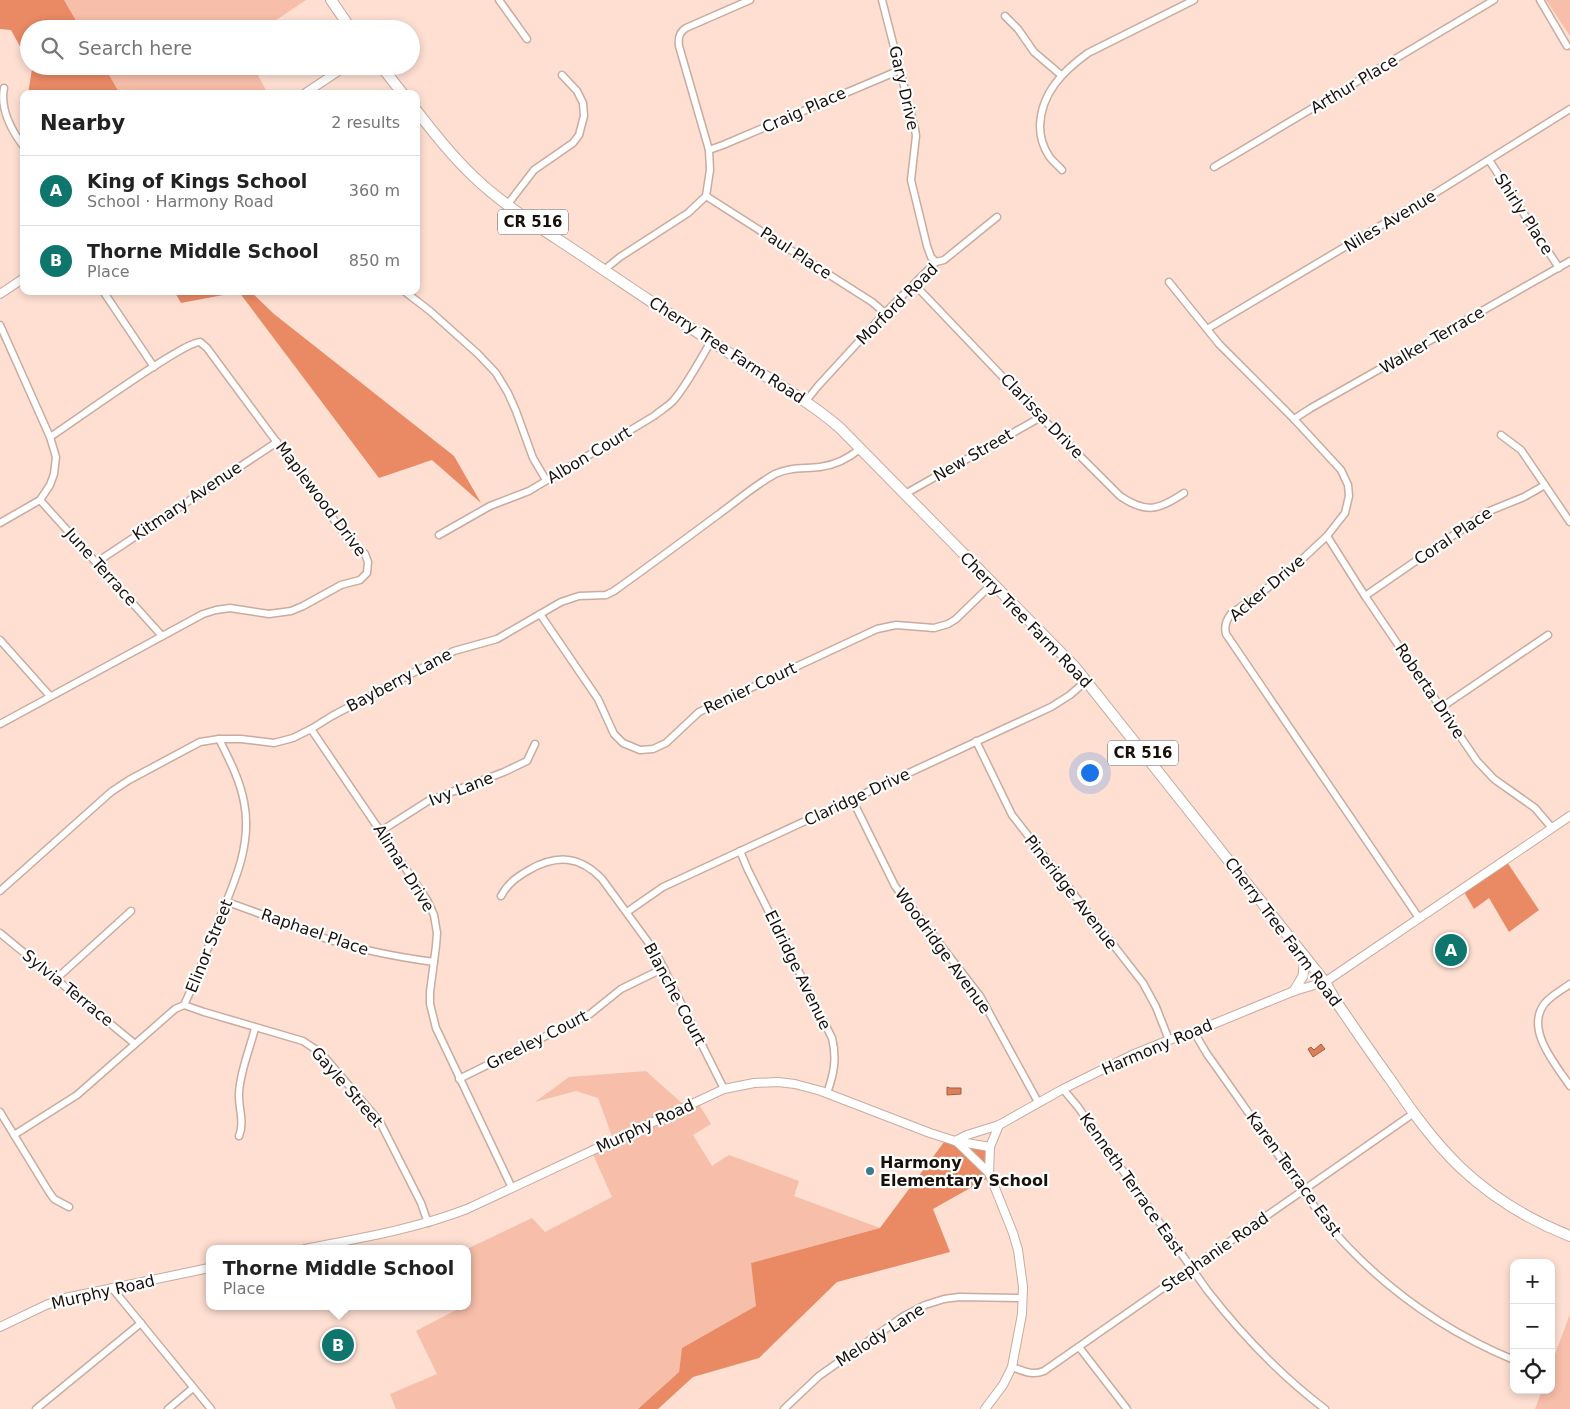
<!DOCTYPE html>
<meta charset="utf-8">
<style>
:root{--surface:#fff;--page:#f2f2f2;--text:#222;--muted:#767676;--line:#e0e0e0;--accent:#0f766e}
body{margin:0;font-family:"DejaVu Sans",sans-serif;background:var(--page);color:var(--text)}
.controls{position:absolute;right:15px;bottom:15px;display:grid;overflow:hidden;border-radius:10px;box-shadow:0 2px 8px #0003}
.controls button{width:45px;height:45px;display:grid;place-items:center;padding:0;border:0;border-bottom:1px solid var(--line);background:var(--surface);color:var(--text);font:25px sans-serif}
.you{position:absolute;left:1089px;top:772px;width:18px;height:18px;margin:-12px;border:4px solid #fff;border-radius:50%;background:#1a73e8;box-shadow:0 0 0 8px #1a73e833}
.badge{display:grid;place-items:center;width:32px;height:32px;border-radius:50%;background:var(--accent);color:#fff;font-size:16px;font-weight:700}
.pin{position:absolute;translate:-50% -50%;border:2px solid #fff;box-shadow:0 1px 5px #0006}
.popup{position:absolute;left:206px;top:1245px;width:265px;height:65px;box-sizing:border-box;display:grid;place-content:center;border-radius:10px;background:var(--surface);filter:drop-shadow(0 1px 4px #0005);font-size:16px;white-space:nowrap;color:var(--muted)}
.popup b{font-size:19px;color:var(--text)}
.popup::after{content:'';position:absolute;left:50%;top:100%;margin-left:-10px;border:10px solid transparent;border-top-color:var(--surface)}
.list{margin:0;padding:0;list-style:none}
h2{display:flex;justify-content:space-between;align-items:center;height:65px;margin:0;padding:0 20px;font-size:21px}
h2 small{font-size:16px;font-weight:400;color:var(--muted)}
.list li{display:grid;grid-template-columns:32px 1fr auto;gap:15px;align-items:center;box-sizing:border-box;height:70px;padding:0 20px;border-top:1px solid var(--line)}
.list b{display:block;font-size:19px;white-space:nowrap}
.list p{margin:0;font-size:16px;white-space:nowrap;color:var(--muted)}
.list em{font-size:16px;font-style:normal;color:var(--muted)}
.icon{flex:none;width:28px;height:28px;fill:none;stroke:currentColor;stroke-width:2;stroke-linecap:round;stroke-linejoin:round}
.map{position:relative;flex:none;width:1570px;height:1409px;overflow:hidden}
.search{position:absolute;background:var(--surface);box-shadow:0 2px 8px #0003;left:20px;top:20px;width:400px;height:55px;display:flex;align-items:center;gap:12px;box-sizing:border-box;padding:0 18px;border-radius:28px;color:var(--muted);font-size:19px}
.panel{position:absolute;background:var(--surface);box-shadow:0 2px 8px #0003;left:20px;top:90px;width:400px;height:205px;border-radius:10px}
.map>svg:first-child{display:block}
.green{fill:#f7bea9}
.forest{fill:#e98a64}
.water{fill:#dd805a;stroke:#a25e42}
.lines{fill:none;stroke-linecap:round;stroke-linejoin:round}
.minor-casing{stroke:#c9ab9f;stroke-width:9}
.tertiary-casing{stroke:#c9ab9f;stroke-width:10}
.secondary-casing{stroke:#c9ab9f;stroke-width:11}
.primary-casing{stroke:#c9ab9f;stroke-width:12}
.minor{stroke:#fff;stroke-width:6}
.tertiary{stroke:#fff;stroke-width:8}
.secondary{stroke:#fff;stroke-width:9}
.primary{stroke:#fff;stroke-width:10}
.poi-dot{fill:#3b7a8f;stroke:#fff;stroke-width:2}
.labels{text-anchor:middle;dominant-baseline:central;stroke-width:4.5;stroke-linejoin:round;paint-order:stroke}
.shield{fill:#fff;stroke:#5e5754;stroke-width:1}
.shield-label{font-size:15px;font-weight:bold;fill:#190f0b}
.street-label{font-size:16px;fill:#190f0b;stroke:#fff}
.poi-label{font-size:16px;font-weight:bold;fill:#190f0b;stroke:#fff;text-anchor:start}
</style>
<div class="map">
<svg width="1570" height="1409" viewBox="0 0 1570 1409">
<rect width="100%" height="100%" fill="#fedfd2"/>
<g class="green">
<polygon points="64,0 306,0 263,29 81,29"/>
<polygon points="1546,0 1570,0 1570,36"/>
<polygon points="104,66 253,66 268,94 120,94"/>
<polygon points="646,1071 685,1106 697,1101 711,1124 693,1135 712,1166 729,1155 799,1181 794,1196 880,1228 751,1263 757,1306 682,1348 679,1372 638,1409 396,1409 390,1394 437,1374 416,1331 456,1310 454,1306 467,1306 467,1249 532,1218 545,1232 612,1197 591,1150 613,1139 598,1098 576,1091 535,1102 569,1077"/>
<polygon points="1570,1314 1570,1409 1535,1409 1542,1390 1551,1390 1551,1365"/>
</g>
<g class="forest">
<polygon points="0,0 64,0 81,29 29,29 29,63 11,30 0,29"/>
<polygon points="31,66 104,66 120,94 28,94 32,69"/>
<polygon points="174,291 250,291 274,314 454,456 481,503 432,460 379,478 239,292 181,303"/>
<polygon points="1507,862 1539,910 1509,932 1489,898 1474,909 1464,892"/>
<polygon points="947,1138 988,1146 988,1178 933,1209 950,1252 837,1282 759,1358 693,1377 658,1409 638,1409 679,1372 682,1348 756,1306 751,1263 880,1228"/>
</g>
<g class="water">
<polygon points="1321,1044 1325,1049 1313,1057 1308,1049 1311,1047 1314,1050"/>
<polygon points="947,1087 950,1088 961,1088 961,1094 947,1095"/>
</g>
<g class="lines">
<g class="minor-casing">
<g id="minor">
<polyline points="499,0 527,39"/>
<polyline points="882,0 915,129 916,136 911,180 927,246 931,257 936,262"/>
<polyline points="1540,0 1567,46"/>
<polyline points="1005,16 1018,29 1034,52 1061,75"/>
<path d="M4,88C0,109 11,130 24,147"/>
<polyline points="709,150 723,145 900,70"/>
<polyline points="1489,160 1559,268"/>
<polyline points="1214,167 1494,0"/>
<path d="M1062,170C1058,165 1052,161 1049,156C1043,147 1040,136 1040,126C1041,93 1063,71 1088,53L1194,0"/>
<polyline points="706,196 872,302 885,313"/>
<polyline points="508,204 534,170 573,143 579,135 584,116 583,103 577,91 562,75"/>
<path d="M604,270L620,257L688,213L706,196L710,170L709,150L679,46C678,38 679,32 686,28L750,0"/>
<path d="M1169,282L1219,344L1294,419L1341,470L1348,485L1349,496L1345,513L1327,536L1284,576L1231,614C1226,620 1224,626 1226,634L1419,918"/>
<path d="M915,285L1041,417L1120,496C1146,514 1159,510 1184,493"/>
<polyline points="103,291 154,367"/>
<polyline points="404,291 430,311 478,354 496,373 508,393 516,411 533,458 546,480"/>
<polyline points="0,325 50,437 56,457 54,474 50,485 40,500 0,523"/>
<polyline points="1207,329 1437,192 1570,109"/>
<polyline points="806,401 818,386 885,313 936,262 944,260 997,217"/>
<polyline points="1294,419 1311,408 1570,261"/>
<polyline points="1501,435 1521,450 1570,522"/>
<polyline points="905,494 1041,417"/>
<polyline points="40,500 162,636"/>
<path d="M439,535L490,506L529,491L654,416C660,411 667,407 673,401C686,386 701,359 711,341"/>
<polyline points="1327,536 1365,596 1477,761 1494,779 1535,808 1552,828"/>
<polyline points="97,562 277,442"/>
<polyline points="1365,596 1487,512 1524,497 1545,485"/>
<polyline points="540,614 598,699 614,734 623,743 640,750 653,749 666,743 699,712 877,629 896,625 934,628 948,624 956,619 992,584"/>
<polyline points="0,640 50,696"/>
<polyline points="1442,707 1548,635"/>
<path d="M0,724L203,614L216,610L230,608L269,614L291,611L303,606L341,585L360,580L367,573L368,562L365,554L352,544L207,348L200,342C184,341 72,423 50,437"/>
<polyline points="311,729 427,900 434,915 437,933 436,946 430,992 430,1004 436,1028 512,1188"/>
<polyline points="976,741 1012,815 1143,983 1156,1007 1169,1040"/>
<polyline points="852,799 895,886 980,996 1038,1102"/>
<polyline points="381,831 428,801 504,772 527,761 535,744"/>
<path d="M740,851L748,870L832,1038C837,1058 834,1074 827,1093"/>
<path d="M0,891L111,792L129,780L200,742L219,739H241L274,743L293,738L311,729L332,716L454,651L497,639L561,602L579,596L606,595L614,591C649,566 684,540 719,514C737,501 755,485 775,474C789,467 804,469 820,467C836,465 848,459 861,448"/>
<path d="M501,896C508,883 517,877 529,870C557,854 580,856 602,879L656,953L724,1089"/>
<path d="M227,902C260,913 292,927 324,938C360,950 397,957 434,962"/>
<polyline points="627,912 663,887 1051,707 1070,695 1086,681"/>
<polyline points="0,933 135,1044"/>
<polyline points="56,979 131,911"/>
<path d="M1570,984C1562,990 1552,995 1545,1003C1524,1029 1556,1065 1570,1086"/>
<polyline points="184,1005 204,1012 303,1041 321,1053 380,1122 421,1203 428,1223"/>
<path d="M1194,1032L1207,1054C1233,1090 1258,1127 1284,1163C1304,1192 1324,1222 1348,1247C1395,1296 1451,1334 1514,1360"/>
<polyline points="459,1079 590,1014 621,989 664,968"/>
<path d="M1063,1089L1078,1107L1207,1290C1242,1335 1280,1375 1325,1409"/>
<polyline points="0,1112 49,1192 54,1199 69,1207"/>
<path d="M14,1135L77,1095L175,1009L184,1005C196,980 206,953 216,927C232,887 253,847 244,802C240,780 229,759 219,739"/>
<path d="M239,1136C245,1122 238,1107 239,1093C240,1071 250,1049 255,1028"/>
<polyline points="112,1288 211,1409"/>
<polyline points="1079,1347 1127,1409"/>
<path d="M1012,1367C1024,1371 1032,1376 1044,1371L1414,1113"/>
<polyline points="36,1409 141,1323"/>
<polyline points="168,1409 193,1388"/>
<polyline points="784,1409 819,1376 904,1316 925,1305 944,1299 959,1297 1022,1298"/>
</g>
</g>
<g class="tertiary-casing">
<g id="tertiary">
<polyline points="304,94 346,66"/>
<polyline points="0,294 24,278"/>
<polyline points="955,1141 967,1135 999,1125 1063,1089 1132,1055 1169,1040 1194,1032 1294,991 1325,982 1570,816"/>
<polyline points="957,1142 989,1173"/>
<path d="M305,1249C360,1238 415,1229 467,1209L724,1089L754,1083L778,1082L795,1084L821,1091L930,1133L955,1141L990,1147"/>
<polyline points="0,1327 46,1305 65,1298 209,1268"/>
<polyline points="985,1409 1003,1385 1012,1367 1022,1314 1023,1287 1018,1250 1013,1233 989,1173 990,1147 999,1125"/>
</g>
</g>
<g class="secondary-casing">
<polyline id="secondary" points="1294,991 1303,976 1305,956"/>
</g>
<g class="primary-casing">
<g id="primary">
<polyline points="331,0 351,29"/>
<polyline points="381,66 403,94"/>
<path d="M416,110C434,133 452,156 473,176C504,206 544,230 580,254C631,288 682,323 734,356C770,380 808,400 840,428L1075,667L1325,982L1335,1000C1353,1026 1371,1053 1390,1079C1411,1110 1433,1141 1461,1168C1493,1198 1529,1220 1570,1236"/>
</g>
</g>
<use href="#minor" class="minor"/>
<use href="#tertiary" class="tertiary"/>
<use href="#secondary" class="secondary"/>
<use href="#primary" class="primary"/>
</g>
<circle class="poi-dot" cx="870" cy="1171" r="5"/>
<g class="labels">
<g class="shield">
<rect x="498" y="209.5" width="70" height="25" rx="4"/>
<rect x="1108" y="740.5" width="70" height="25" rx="4"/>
</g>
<g class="shield-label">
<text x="533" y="222">CR 516</text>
<text x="1143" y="753">CR 516</text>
</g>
<g class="street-label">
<text transform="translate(1354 84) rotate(-31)">Arthur Place</text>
<text transform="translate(904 88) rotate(77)">Gary Drive</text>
<text transform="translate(804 110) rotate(-24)">Craig Place</text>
<text transform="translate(1524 214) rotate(57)">Shirly Place</text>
<text transform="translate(1390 221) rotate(-31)">Niles Avenue</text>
<text transform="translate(796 253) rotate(33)">Paul Place</text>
<text transform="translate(897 304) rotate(-45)">Morford Road</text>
<text transform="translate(1432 340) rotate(-30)">Walker Terrace</text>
<text transform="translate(727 350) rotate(33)">Cherry Tree Farm Road</text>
<text transform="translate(1042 416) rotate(46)">Clarissa Drive</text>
<text transform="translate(589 455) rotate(-31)">Albon Court</text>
<text transform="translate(973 455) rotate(-30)">New Street</text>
<text transform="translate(321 499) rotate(53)">Maplewood Drive</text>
<text transform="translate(187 501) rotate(-34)">Kitmary Avenue</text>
<text transform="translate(1453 536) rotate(-34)">Coral Place</text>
<text transform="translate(101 567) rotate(48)">June Terrace</text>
<text transform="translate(1267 588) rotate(-40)">Acker Drive</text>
<text transform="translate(1026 620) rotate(46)">Cherry Tree Farm Road</text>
<text transform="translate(399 680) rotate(-28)">Bayberry Lane</text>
<text transform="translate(750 688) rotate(-25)">Renier Court</text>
<text transform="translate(1430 691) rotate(56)">Roberta Drive</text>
<text transform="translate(461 789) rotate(-21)">Ivy Lane</text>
<text transform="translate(857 797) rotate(-25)">Claridge Drive</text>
<text transform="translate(404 868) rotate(58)">Alimar Drive</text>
<text transform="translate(1071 892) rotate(52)">Pineridge Avenue</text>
<text transform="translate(315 932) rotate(19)">Raphael Place</text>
<text transform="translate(1283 932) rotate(53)">Cherry Tree Farm Road</text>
<text transform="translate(209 946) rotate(-68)">Elinor Street</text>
<text transform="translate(943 951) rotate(54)">Woodridge Avenue</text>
<text transform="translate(798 970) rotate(64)">Eldridge Avenue</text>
<text transform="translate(68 988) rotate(39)">Sylvia Terrace</text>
<text transform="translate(675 994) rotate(62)">Blanche Court</text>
<text transform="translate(537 1040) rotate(-27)">Greeley Court</text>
<text transform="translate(1157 1047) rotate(-23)">Harmony Road</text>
<text transform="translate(347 1087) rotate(49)">Gayle Street</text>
<text transform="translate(645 1126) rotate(-25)">Murphy Road</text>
<text transform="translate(1294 1174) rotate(54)">Karen Terrace East</text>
<text transform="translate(1132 1184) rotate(55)">Kenneth Terrace East</text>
<text transform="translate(1215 1252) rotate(-35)">Stephanie Road</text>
<text transform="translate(103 1292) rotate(-13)">Murphy Road</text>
<text transform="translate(880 1335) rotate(-33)">Melody Lane</text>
</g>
<g class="poi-label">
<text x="880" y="1162">Harmony<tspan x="880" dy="18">Elementary School</tspan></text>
</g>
</g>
</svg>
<div class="controls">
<button>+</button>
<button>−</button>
<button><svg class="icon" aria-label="locate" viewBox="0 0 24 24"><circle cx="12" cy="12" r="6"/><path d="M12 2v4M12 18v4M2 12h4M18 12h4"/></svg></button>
</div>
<div class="you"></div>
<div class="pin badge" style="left:1451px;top:950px">A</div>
<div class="pin badge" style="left:338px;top:1345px">B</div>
<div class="popup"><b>Thorne Middle School</b>Place</div>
<div class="search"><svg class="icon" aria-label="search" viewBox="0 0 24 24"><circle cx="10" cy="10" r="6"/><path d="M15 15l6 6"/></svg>Search here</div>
<section class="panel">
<h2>Nearby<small>2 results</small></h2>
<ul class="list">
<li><span class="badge">A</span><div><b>King of Kings School</b><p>School · Harmony Road</p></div><em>360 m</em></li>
<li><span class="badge">B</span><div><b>Thorne Middle School</b><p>Place</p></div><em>850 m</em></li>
</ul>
</section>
</div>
